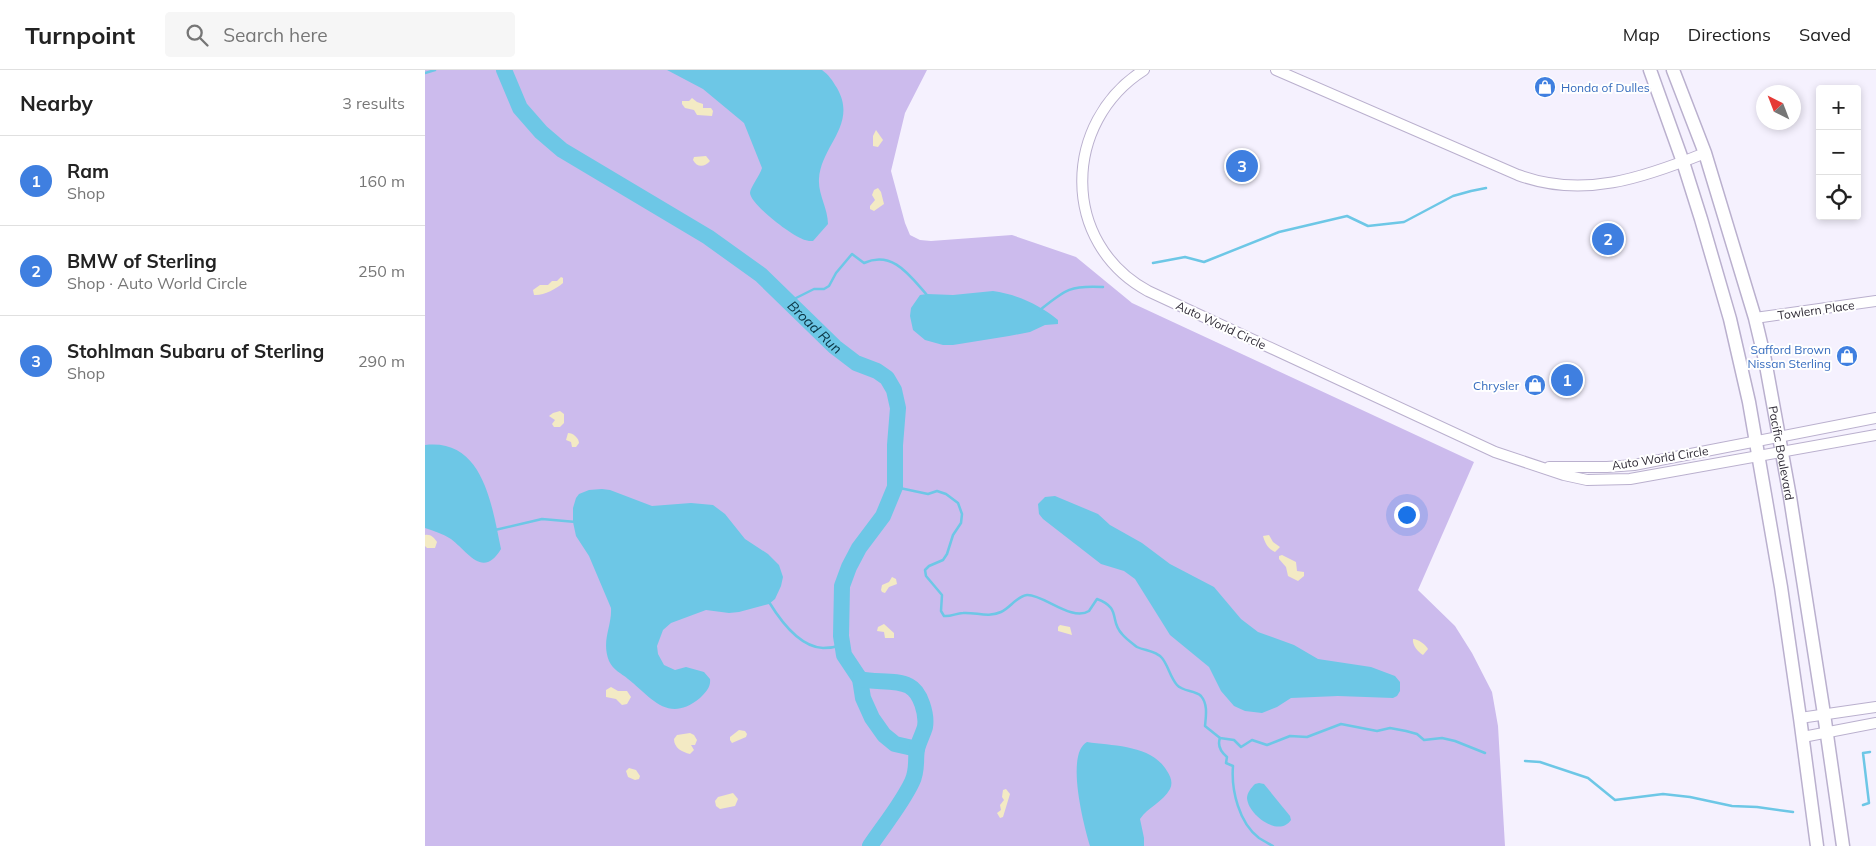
<!DOCTYPE html>
<meta charset="utf-8">
<style>
:root{--surface:#fff;--page:#f6f6f6;--text:#222;--muted:#767676;--line:#e0e0e0;--accent:#d93025}
body{margin:0;font-family:Mulish,sans-serif;background:var(--page);color:var(--text)}
.controls{position:absolute;right:15px;top:15px;display:grid;overflow:hidden;border-radius:5px;box-shadow:0 2px 8px #0003}
.controls button{width:45px;height:45px;display:grid;place-items:center;padding:0;border:0;border-bottom:1px solid var(--line);background:var(--surface);color:var(--text);font:25px sans-serif}
.compass{position:absolute;left:1331px;top:15px;width:45px;height:45px;border-radius:50%;background:var(--surface);box-shadow:0 2px 8px #0003;rotate:318deg}
.you{position:absolute;left:981px;top:444px;width:18px;height:18px;margin:-12px;border:4px solid #fff;border-radius:50%;background:#1a73e8;box-shadow:0 0 0 8px #1a73e833}
.badge{display:grid;place-items:center;width:32px;height:32px;border-radius:50%;background:var(--accent);color:#fff;font-size:16px;font-weight:700}
.pin{position:absolute;translate:-50% -50%;border:2px solid #fff;box-shadow:0 1px 5px #0006}
.list{margin:0;padding:0;list-style:none}
h2{display:flex;justify-content:space-between;align-items:center;height:65px;margin:0;padding:0 20px;font-size:21px}
h2 small{font-size:16px;font-weight:400;color:var(--muted)}
.list li{display:grid;grid-template-columns:32px 1fr auto;gap:15px;align-items:center;box-sizing:border-box;height:90px;padding:0 20px;border-top:1px solid var(--line)}
.list b{display:block;font-size:19px;white-space:nowrap}
.list p{margin:0;font-size:16px;white-space:nowrap;color:var(--muted)}
.list em{font-size:16px;font-style:normal;color:var(--muted)}
.icon{flex:none;width:28px;height:28px;fill:none;stroke:currentColor;stroke-width:2;stroke-linecap:round;stroke-linejoin:round}
.map{position:relative;flex:none;width:1451px;height:776px;overflow:hidden}
header{display:flex;align-items:center;gap:30px;box-sizing:border-box;height:70px;padding:0 25px;background:var(--surface);border-bottom:1px solid var(--line)}
header strong{font-size:24px}
nav{display:flex;gap:28px;margin-inline-start:auto;font-size:18px}
.search{width:350px;height:45px;background:var(--page);display:flex;align-items:center;gap:12px;box-sizing:border-box;padding:0 18px;border-radius:5px;color:var(--muted);font-size:19px}
main{display:flex}
aside{flex:1;background:var(--surface)}
.map>svg:first-child{display:block}
.green{fill:#ccbbed}
.sand{fill:#f3eac4}
.water{fill:#6dc7e6}
.lines{fill:none;stroke-linecap:round;stroke-linejoin:round}
.stream{stroke:#6dc7e6;stroke-width:2.5}
.river{stroke:#6dc7e6;stroke-width:16}
.minor-casing{stroke:#bab0ce;stroke-width:12}
.major-casing{stroke:#bab0ce;stroke-width:15}
.minor{stroke:#fff;stroke-width:10}
.major{stroke:#fff;stroke-width:12}
.labels{text-anchor:middle;dominant-baseline:central;stroke-width:4;stroke-linejoin:round;paint-order:stroke}
.shop-label{font-size:12px;fill:#366cbe;stroke:#fff;text-anchor:end}
.street-label{font-size:12px;fill:#302c37;stroke:#fff}
.water-label{font-size:14px;font-style:italic;fill:#0a3543;stroke:#fff}
</style>
<header>
<strong>Turnpoint</strong>
<div class="search"><svg class="icon" aria-label="search" viewBox="0 0 24 24"><circle cx="10" cy="10" r="6"/><path d="M15 15l6 6"/></svg>Search here</div>
<nav><a>Map</a><a>Directions</a><a>Saved</a></nav>
</header>
<main>
<aside>
<h2>Nearby<small>3 results</small></h2>
<ul class="list">
<li><span class="badge" style="background:#3f7fe0">1</span><div><b>Ram</b><p>Shop</p></div><em>160 m</em></li>
<li><span class="badge" style="background:#3f7fe0">2</span><div><b>BMW of Sterling</b><p>Shop · Auto World Circle</p></div><em>250 m</em></li>
<li><span class="badge" style="background:#3f7fe0">3</span><div><b>Stohlman Subaru of Sterling</b><p>Shop</p></div><em>290 m</em></li>
</ul>
</aside>
<div class="map">
<svg width="1451" height="776" viewBox="0 0 1451 776">
<rect width="100%" height="100%" fill="#f5f1fe"/>
<polygon class="green" points="0,0 502,0 480,43 466,101 480,153 485,165 495,170 506,171 587,165 651,187 707,233 1049,392 993,520 1030,556 1047,583 1067,622 1073,656 1080,776 0,776"/>
<g class="sand">
<polygon points="267,28 272,32 278,34 278,38 286,38 288,41 287,46 272,45 269,40 260,38 257,34 257,31 264,31"/>
<polygon points="451,60 458,70 453,77 448,76 448,66"/>
<path d="M281,86L285,91C280,97 272,98 268,90L269,87Z"/>
<polygon points="453,118 456,122 459,134 449,141 445,139 445,136 450,130 447,125 449,120"/>
<path d="M136,207L138,208V213C131,219 118,226 109,225L108,220L115,215H123L127,211H132Z"/>
<polygon points="135,341 139,344 139,353 135,357 129,357 127,354 130,350 124,346 128,343"/>
<path d="M143,363C148,363 154,368 154,373L151,377H147L146,372L141,370Z"/>
<path d="M0,465C6,464 9,468 12,472L10,478H2L0,476Z"/>
<path d="M844,465L848,472L855,477L850,482C843,479 840,473 838,466Z"/>
<polygon points="857,485 871,492 872,501 879,502 879,506 873,511 863,506 861,497 854,489 854,486"/>
<polygon points="467,507 471,509 472,514 464,517 460,523 457,522 456,520 457,515 464,512"/>
<polygon points="459,554 469,563 469,568 460,568 459,562 452,561 453,557"/>
<polygon points="635,555 645,557 647,565 633,561 633,557"/>
<path d="M988,569C993,569 1001,575 1003,579L998,585C993,582 987,575 988,569Z"/>
<polygon points="186,617 193,621 202,621 206,627 202,634 197,635 191,629 181,627 181,620"/>
<polygon points="314,660 320,661 322,664 321,667 307,673 305,670 305,667"/>
<path d="M265,663L269,665L272,670L270,675H266L269,680L265,684C257,682 249,678 249,669L252,665Z"/>
<polygon points="204,698 211,700 215,706 214,709 210,710 203,707 201,701"/>
<polygon points="581,719 585,724 578,747 575,748 572,743 576,740 575,735 579,730 577,727 578,720"/>
<polygon points="308,723 313,729 310,736 295,739 291,736 290,731 293,727"/>
</g>
<g class="water">
<path d="M242,0H397C404,5 407,10 412,18C433,55 396,75 394,109C393,125 403,138 403,154L388,171C385,171 383,171 380,170C368,167 326,135 325,123C325,118 335,105 337,98L319,53L278,19Z"/>
<path d="M568,221C591,224 615,235 633,250V254L620,255L605,262L584,266L528,275H518L500,270L488,260L485,246L486,238L495,225L502,224L528,225Z"/>
<path d="M0,375C59,368 67,437 76,479C58,509 43,482 26,469C18,464 9,461 0,458Z"/>
<path d="M177,419L185,420L227,436L266,433L288,435L300,444L320,469L343,484L354,495L358,507L356,516L350,529L344,534L314,542L304,543L281,540L246,553L238,560L232,576L233,584L239,595L250,600L261,597L279,602L285,609C286,617 281,622 275,628C243,654 227,628 203,609C196,603 188,600 184,591C176,570 187,557 186,538L164,486L151,466L148,452V438L151,428L154,424L164,420Z"/>
<polygon points="630,426 673,444 685,455 717,473 745,494 789,517 816,549 833,562 869,575 893,589 946,597 970,606 975,612 975,621 972,626 968,628 913,626 866,628 852,637 837,643 820,641 809,636 796,621 784,597 745,565 710,509 699,501 676,494 618,449 614,444 613,434 620,427"/>
<path d="M662,672C689,676 727,675 742,701C746,707 748,713 745,719C738,732 723,737 715,749L719,768V776H665C659,756 640,684 662,672Z"/>
<path d="M834,713L839,714L865,746L866,750C854,768 823,745 822,728C822,723 826,718 830,714Z"/>
</g>
<g class="lines">
<g class="stream">
<polyline points="0,3 10,0"/>
<polyline points="728,193 760,187 779,192 854,162 922,146 943,156 979,152 1028,126 1046,121 1061,118"/>
<path d="M363,232L389,219H399L404,216L411,203L427,184L439,193C468,180 485,206 502,225"/>
<path d="M615,240C640,220 645,215 678,217"/>
<path d="M470,417L503,424L512,421L521,424L533,433L537,444L536,453L528,465L522,484L518,490L504,496L500,500L501,506L517,525L516,541L519,546C526,547 531,543 538,543C551,542 563,548 576,542C585,538 592,526 602,525C618,524 647,552 664,541L672,529C697,538 684,551 697,564C701,569 707,573 712,577C720,581 730,580 737,588C743,595 745,607 752,615C758,622 770,620 776,626C783,634 781,646 780,656L795,668L809,670L816,677L827,670L842,675L865,666L882,667L916,654L952,661L965,658L981,661L992,664L999,670L1017,668L1030,671L1060,683"/>
<polyline points="70,460 117,449 151,452"/>
<path d="M344,532C355,550 374,577 398,578C404,578 411,577 418,575"/>
<path d="M795,668C792,676 796,682 802,687L801,693L808,696C806,720 814,753 834,768C839,771 844,774 848,776"/>
<polyline points="1100,691 1115,692 1163,708 1190,730 1238,724 1265,727 1307,736 1332,737 1368,742"/>
<polyline points="1438,735 1444,733 1438,683 1445,682"/>
</g>
<g class="river">
<path id="s1" d="M79,0L95,38L116,62L137,80L283,167L336,205L410,277L431,293L452,301L462,308L469,320L473,338L470,375V417L458,446L434,478L424,497L417,516L416,566L419,585L435,609L438,628L447,648L459,665L470,674L492,679"/>
<path d="M435,609C450,613 471,609 484,616C496,622 502,645 500,657C498,664 494,671 492,679C490,690 493,700 487,712C476,735 459,755 445,776"/>
</g>
<g class="minor-casing">
<g id="minor">
<path d="M719,0C637,52 635,173 723,221L1070,382L1139,405L1162,410L1205,409L1451,365"/>
<path d="M851,0L1093,105C1158,129 1218,108 1280,83"/>
<polyline points="1330,248 1451,231"/>
<polyline points="1124,397 1182,397 1209,395 1451,348"/>
<polyline points="1375,648 1451,637"/>
<polyline points="1378,667 1451,653"/>
</g>
</g>
<g class="major-casing">
<g id="major">
<polyline points="1225,0 1258,92 1276,149 1305,249 1324,332 1356,517 1375,648 1392,776"/>
<path id="s2" d="M1248,0L1280,83L1330,248L1340,290L1365,427L1399,644L1418,776"/>
</g>
</g>
<use href="#minor" class="minor"/>
<use href="#major" class="major"/>
</g>
<defs>
<g id="shop-disc" transform="scale(1.125)"><circle r="9.5" fill="#3f7fe0" stroke="#fff"/><path d="M-5-2.5h2.3a2.7 3.5 0 0 1 5.4 0H5L5.5 6h-11ZM-1.5-2.5h3a1.5 2.3 0 0 0-3 0Z" fill="#fff"/></g>
</defs>
<g fill-rule="evenodd">
<use href="#shop-disc" x="1120" y="17"/>
<use href="#shop-disc" x="1422" y="286"/>
<use href="#shop-disc" x="1110" y="315"/>
</g>
<g class="labels">
<g class="shop-label">
<text x="1136" y="17" text-anchor="start">Honda of Dulles</text>
<text x="1406" y="279">Safford Brown<tspan x="1406" dy="14">Nissan Sterling</tspan></text>
<text x="1094" y="315">Chrysler</text>
</g>
<g class="street-label">
<text transform="translate(1391 240) rotate(-8)">Towlern Place</text>
<text transform="translate(796 255) rotate(25)">Auto World Circle</text>
<text stroke="none"><textPath href="#s2" startOffset="399">Pacific Boulevard</textPath></text>
<text transform="translate(1235 388) rotate(-9)">Auto World Circle</text>
</g>
<g class="water-label">
<text stroke="none"><textPath href="#s1" startOffset="411">Broad Run</textPath></text>
</g>
</g>
</svg>
<div class="controls">
<button>+</button>
<button>−</button>
<button><svg class="icon" aria-label="locate" viewBox="0 0 24 24"><circle cx="12" cy="12" r="6"/><path d="M12 2v4M12 18v4M2 12h4M18 12h4"/></svg></button>
</div>
<svg class="compass" viewBox="-18 -18 36 36"><path d="M0-13l5 13h-10z" fill="#e53935"/><path d="M0 13l5-13h-10z" fill="#767676"/></svg>
<div class="you"></div>
<div class="pin badge" style="left:1142px;top:310px;background:#3f7fe0">1</div>
<div class="pin badge" style="left:1183px;top:169px;background:#3f7fe0">2</div>
<div class="pin badge" style="left:817px;top:96px;background:#3f7fe0">3</div>
</div>
</main>
